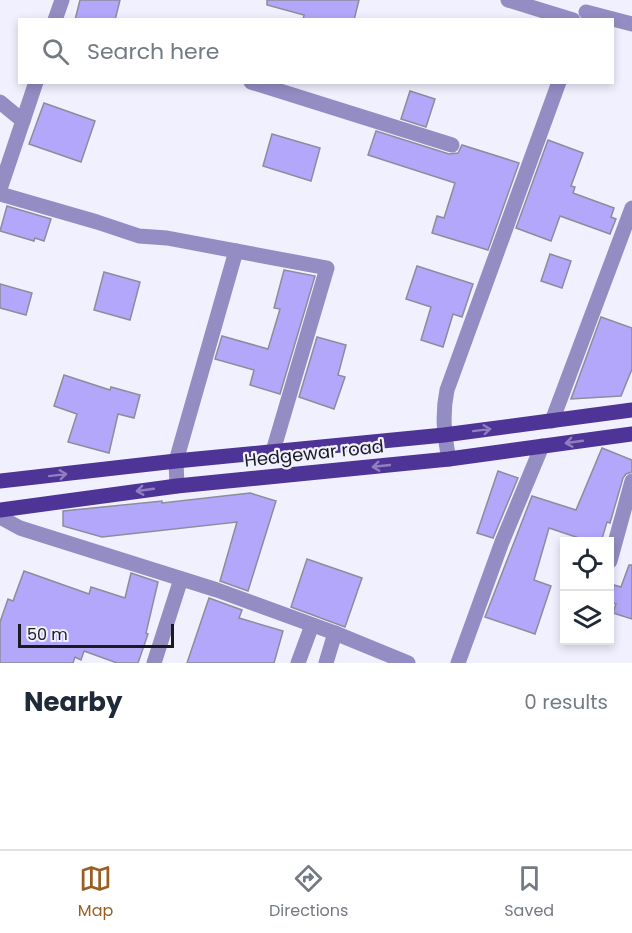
<!DOCTYPE html>
<style>
:root{--surface:#fff;--page:#f2f2f3;--text:#1f2937;--muted:#747a83;--line:#e0e1e3;--accent:#9b5e22}
body{margin:0;font-family:Poppins,sans-serif;background:var(--page);color:var(--text)}
.controls{position:absolute;right:18px;bottom:18px;display:grid;overflow:hidden;border-radius:0px;box-shadow:0 3px 9px #0003}
.controls button{width:54px;height:54px;display:grid;place-items:center;padding:0;border:0;border-bottom:2px solid var(--line);background:var(--surface);color:var(--text);font:30px sans-serif}
.scale{position:absolute;left:18px;bottom:15px;width:156px;box-sizing:border-box;padding-left:6px;border:3px solid #1a1a1f;border-top:0;font-size:16px;line-height:21px;white-space:nowrap;color:#1a1a1f;-webkit-text-stroke:4px #f1f0ff;paint-order:stroke}
.list{margin:0;padding:0;list-style:none}
h2{display:flex;justify-content:space-between;align-items:center;height:78px;margin:0;padding:0 24px;font-size:26px}
h2 small{font-size:20px;font-weight:400;color:var(--muted)}
.icon{flex:none;width:33px;height:33px;fill:none;stroke:currentColor;stroke-width:2;stroke-linecap:round;stroke-linejoin:round}
.map{position:relative;flex:none;width:632px;height:663px;overflow:hidden}
.search{position:absolute;background:var(--surface);box-shadow:0 3px 9px #0003;left:18px;right:18px;top:18px;height:66px;display:flex;align-items:center;gap:15px;box-sizing:border-box;padding:0 21px;border-radius:0px;color:var(--muted);font-size:22px}
.sheet{height:186px;background:var(--surface)}
nav{display:flex;justify-content:space-around;align-items:center;box-sizing:border-box;height:84px;border-top:2px solid var(--line);background:var(--surface);font-size:16px;color:var(--muted)}
nav a{display:grid;justify-items:center;gap:3px}
nav .on{color:var(--accent)}
.map>svg:first-child{display:block}
.building{fill:#b3a7fc;stroke:#8d8c99;stroke-width:1.5}
.lines{fill:none;stroke-linecap:round;stroke-linejoin:round}
.minor{stroke:#948dc4;stroke-width:15}
.major{stroke:#4e3497;stroke-width:15}
.oneway{stroke:#8f7fc1}
.labels{text-anchor:middle;dominant-baseline:central;stroke-width:4.5;stroke-linejoin:round;paint-order:stroke}
.street-label{font-size:18px;fill:#1a1a1f;stroke:#f1f0ff}
</style>
<div class="map">
<svg width="632" height="663" viewBox="0 0 632 663">
<rect width="100%" height="100%" fill="#f1f0ff"/>
<g class="building">
<polygon points="80,0 120,0 115,20 75,20"/>
<polygon points="267,0 359,0 354,20 303,20 304,15 267,5"/>
<polygon points="410,91 435,99 426,127 401,119"/>
<polygon points="44,103 95,121 81,162 29,144"/>
<polygon points="376,131 449,154 458,153 462,145 519,163 488,250 432,233 437,216 444,218 455,183 368,155"/>
<polygon points="272,134 320,148 311,181 263,166"/>
<polygon points="548,140 583,153 571,186 575,187 573,193 614,208 611,217 616,219 610,234 560,216 551,241 516,228"/>
<polygon points="7,206 51,219 44,241 35,238 34,241 0,231"/>
<polygon points="550,254 571,261 562,288 541,281"/>
<polygon points="417,266 473,284 462,317 453,314 443,347 421,340 431,307 406,299"/>
<polygon points="284,270 315,276 280,394 250,385 254,370 215,359 222,336 268,349 280,309 274,308"/>
<polygon points="104,272 140,282 130,320 94,310"/>
<polygon points="0,284 32,293 26,315 0,308"/>
<polygon points="601,317 632,328 632,369 621,396 571,399"/>
<polygon points="317,337 346,345 338,375 345,377 334,409 299,397"/>
<polygon points="64,375 110,390 111,387 140,395 134,418 118,414 109,453 68,442 77,414 54,406"/>
<polygon points="602,448 632,460 632,472 626,474 623,478 610,523 607,522 601,542 581,542 582,539 549,528 534,580 551,586 535,634 485,617 532,496 576,510"/>
<polygon points="498,471 518,478 493,538 477,533"/>
<polygon points="250,493 276,501 248,591 220,581 237,522 102,537 63,526 63,511 162,501 162,503"/>
<polygon points="307,559 362,578 345,627 291,607"/>
<polygon points="629,565 632,565 632,619 613,613 616,604 609,602 614,585 621,587"/>
<polygon points="24,571 89,594 91,587 125,598 131,573 158,582 146,633 148,634 138,663 117,663 84,651 81,660 75,657 73,663 0,663 0,622 8,599 13,601"/>
<polygon points="209,598 242,610 239,618 283,631 274,663 187,663"/>
</g>
<g class="lines">
<g class="minor">
<polyline points="508,0 573,20"/>
<polyline points="586,12 632,24"/>
<polyline points="55,20 62,0"/>
<polyline points="251,82 452,145"/>
<polyline points="0,102 23,121"/>
<polyline points="0,189 36,82"/>
<polyline points="0,194 97,222 139,236 167,238 327,268 273,451"/>
<polyline points="552,421 632,208"/>
<path d="M449,459C444,435 442,414 447,390L559,82"/>
<polyline points="177,486 176,461 236,251"/>
<polyline points="0,517 20,528 217,590 335,633 408,663"/>
<polyline points="610,561 632,481"/>
<polyline points="154,663 181,579"/>
<polyline points="298,663 312,625"/>
<polyline points="326,663 335,633"/>
<polyline points="458,663 502,542 542,446"/>
</g>
<g class="major">
<polyline points="0,481 176,461 444,435 632,410"/>
<polyline points="0,510 177,486 449,459 632,434"/>
</g>
</g>
<defs><path id="oneway-shaft" d="M-6 0H5M1.5-3L5.5 0L1.5 3" fill="none" stroke-width="1.6" stroke-linecap="round" stroke-linejoin="round" transform="scale(1.5)"/></defs>
<g class="oneway">
<use href="#oneway-shaft" transform="translate(482 430) rotate(-7)"/>
<use href="#oneway-shaft" transform="translate(574 442) rotate(172)"/>
<use href="#oneway-shaft" transform="translate(381 466) rotate(174)"/>
<use href="#oneway-shaft" transform="translate(58 475) rotate(-7)"/>
<use href="#oneway-shaft" transform="translate(145 490) rotate(172)"/>
</g>
<g class="labels">
<g class="street-label">
<text transform="translate(314 453) rotate(-6)">Hedgewar road</text>
</g>
</g>
</svg>
<div class="controls">
<button><svg class="icon" aria-label="locate" viewBox="0 0 24 24"><circle cx="12" cy="12" r="6"/><path d="M12 2v4M12 18v4M2 12h4M18 12h4"/></svg></button>
<button><svg class="icon" aria-label="layers" viewBox="0 0 24 24"><path d="M12 4l9 5-9 5-9-5zM3 14l9 5 9-5"/></svg></button>
</div>
<div class="scale">50 m</div>
<div class="search"><svg class="icon" aria-label="search" viewBox="0 0 24 24"><circle cx="10" cy="10" r="6"/><path d="M15 15l6 6"/></svg>Search here</div>
</div>
<section class="sheet">
<h2>Nearby<small>0 results</small></h2>
<ul class="list">
</ul>
</section>
<nav>
<a class="on"><svg class="icon" aria-label="map" viewBox="0 0 24 24"><path d="M3 6l6-2 6 2 6-2v14l-6 2-6-2-6 2zM9 4v14M15 6v14"/></svg>Map</a>
<a><svg class="icon" aria-label="directions" viewBox="0 0 24 24"><path d="M12 3l9 9-9 9-9-9zM9 14v-3h6M13 9l2 2-2 2"/></svg>Directions</a>
<a><svg class="icon" aria-label="saved" viewBox="0 0 24 24"><path d="M7 4h10v16l-5-4-5 4z"/></svg>Saved</a>
</nav>
